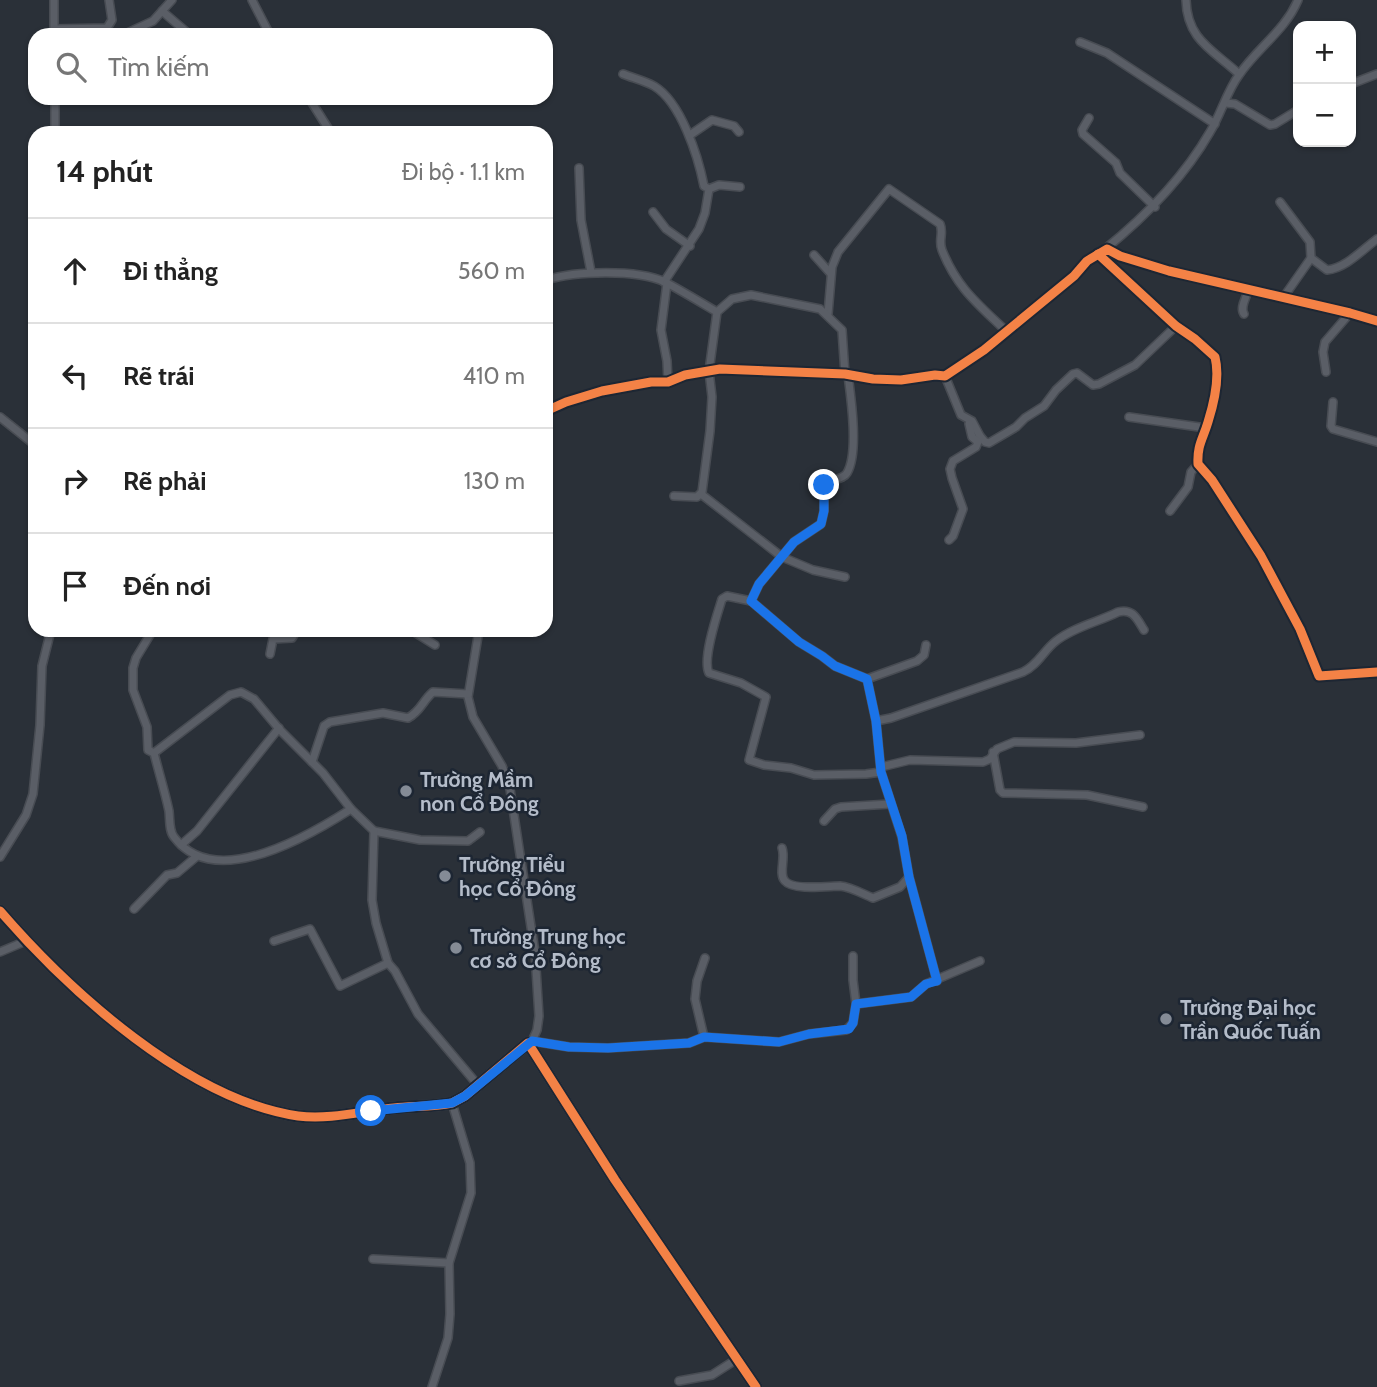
<!DOCTYPE html>
<html lang="vi">
<meta charset="utf-8">
<style>
:root{--surface:#fff;--page:#f6f6f6;--text:#222;--muted:#767676;--line:#e0e0e0}
body{margin:0;font-family:Cabin,sans-serif;background:var(--page);color:var(--text)}
.controls{position:absolute;right:21px;top:21px;display:grid;overflow:hidden;border-radius:14px;box-shadow:0 2px 5px #0004}
.controls button{width:63px;height:63px;display:grid;place-items:center;padding:0;border:0;border-bottom:2px solid var(--line);background:var(--surface);color:var(--text);font:35px sans-serif}
.stop{position:absolute;width:21px;height:21px;margin:-16px;border:5px solid #1a73e8;border-radius:50%;background:#fff}
.stop.end{background:#1a73e8;border-color:#fff;box-shadow:0 2px 7px #0008}
.list{margin:0;padding:0;list-style:none}
h2{display:flex;justify-content:space-between;align-items:center;height:91px;margin:0;padding:0 28px;font-size:30px}
h2 small{font-size:23px;font-weight:400;color:var(--muted)}
.list li{display:grid;grid-template-columns:46px 1fr auto;gap:21px;align-items:center;box-sizing:border-box;height:105px;padding:0 28px;border-top:2px solid var(--line)}
.list b{display:block;font-size:26px;white-space:nowrap}
.list em{font-size:23px;font-style:normal;color:var(--muted)}
.icon{flex:none;width:38px;height:38px;fill:none;stroke:currentColor;stroke-width:2;stroke-linecap:round;stroke-linejoin:round}
.map{position:relative;flex:none;width:1377px;height:1387px;overflow:hidden}
.search{position:absolute;background:var(--surface);box-shadow:0 2px 5px #0004;left:28px;top:28px;width:525px;height:77px;display:flex;align-items:center;gap:18px;box-sizing:border-box;padding:0 24px;border-radius:21px;color:var(--muted);font-size:26px}
.panel{position:absolute;background:var(--surface);box-shadow:0 2px 5px #0004;left:28px;top:126px;width:525px;height:511px;border-radius:21px}
.map>svg:first-child{display:block}
.lines{fill:none;stroke-linecap:round;stroke-linejoin:round}
.street-casing{stroke:#484c53;stroke-width:10}
.secondary-casing{stroke:#484c53;stroke-width:13}
.street{stroke:#5a5e66;stroke-width:7}
.secondary{stroke:#595d64;stroke-width:10}
.cycleway-casing{stroke:#1d2633;stroke-width:13}
.cycleway{stroke:#f48246;stroke-width:9}
.route{stroke:#1a73e8;stroke-width:9}
.poi-dot{fill:#848b96;stroke:#1d2633;stroke-width:2.5}
.labels{text-anchor:middle;dominant-baseline:central;stroke-width:5;stroke-linejoin:round;paint-order:stroke}
.poi-label{font-size:21px;font-weight:bold;fill:#b4bcc9;stroke:#1d2633;text-anchor:start}
</style>
<div class="map">
<svg width="1377" height="1387" viewBox="0 0 1377 1387">
<rect width="100%" height="100%" fill="#2a3038"/>
<g class="lines">
<g class="street-casing">
<g id="street">
<polyline points="54,0 54,35"/>
<polyline points="252,0 270,35"/>
<path d="M1186,0C1187,40 1213,50 1239,74"/>
<polyline points="162,11 190,35"/>
<polyline points="54,29 107,28 112,20 109,0"/>
<polyline points="123,35 153,21 172,0"/>
<polyline points="1080,42 1107,53 1215,124"/>
<path d="M623,74C633,78 645,81 654,86C681,102 698,156 704,186L709,189L705,213L699,229L664,282"/>
<polyline points="1351,84 1377,74"/>
<polyline points="55,98 55,133"/>
<polyline points="309,98 331,133"/>
<polyline points="1226,103 1235,104 1270,125 1275,124 1298,110"/>
<polyline points="1089,118 1082,130 1083,134 1116,163 1120,173 1155,207"/>
<polyline points="690,135 712,120 734,126 739,132"/>
<polyline points="579,168 581,220 591,272"/>
<polyline points="709,189 719,185 740,187"/>
<path d="M1280,202L1310,242L1311,258L1327,270C1346,268 1362,250 1377,239"/>
<polyline points="653,212 666,229 690,246"/>
<path d="M1104,250C1146,216 1183,179 1210,132C1221,114 1227,91 1239,75C1257,48 1285,31 1298,0"/>
<path d="M1098,254L1176,326L1195,339L1215,357C1220,377 1214,403 1208,422C1203,439 1197,445 1198,464L1212,480L1261,556L1300,629L1319,676L1377,672"/>
<polyline points="814,255 831,274"/>
<path d="M546,280C575,271 637,269 665,282C682,291 700,302 717,312"/>
<polyline points="667,283 661,330 667,361 668,382"/>
<polyline points="1283,298 1311,258"/>
<path d="M828,314L832,267L838,252L889,189L940,224C944,233 938,240 942,250C957,288 978,304 1006,331"/>
<path d="M1244,314C1239,306 1248,297 1248,288"/>
<polyline points="1326,372 1323,352 1325,342 1350,313"/>
<path d="M848,375C851,398 859,453 847,473C843,480 830,479 824,485V511L821,524L794,542L759,584L751,601L799,642L822,656L835,666L867,679L917,661L924,655L926,645"/>
<polyline points="945,376 961,415 972,421 980,436 985,442 989,443 1016,427 1025,418 1044,406 1056,390 1073,374 1077,373 1093,385 1099,384 1135,365 1176,326"/>
<polyline points="1333,402 1331,426 1333,429 1377,442"/>
<polyline points="546,411 566,402 602,391 651,382 668,382 685,375 720,369 845,374 873,379 901,380 935,375 945,376 984,350 1074,276 1087,261 1107,249 1120,256 1169,271 1350,313 1377,321"/>
<polyline points="0,417 35,445"/>
<polyline points="1129,417 1206,428"/>
<polyline points="701,494 782,557 813,570 845,577"/>
<polyline points="674,496 697,497 702,492 710,431 712,397 709,371 717,312 732,299 751,295 820,309 842,330 845,374"/>
<polyline points="1170,511 1188,487 1191,472 1198,464"/>
<polyline points="949,540 953,536 963,509 952,478 950,469 953,461 976,447 978,442 972,437 969,424"/>
<path d="M751,601L727,596L722,599C717,615 702,659 709,673L741,683L766,697L749,760L764,765L791,768L814,775L866,774L881,772"/>
<path d="M153,630L136,658L133,668V690L147,727L148,750L154,753C159,773 165,792 169,811C170,820 169,831 174,837C215,892 309,836 351,809L374,831L420,840L468,841L480,832"/>
<polyline points="411,630 435,645"/>
<polyline points="479,630 468,697 473,717 502,766 510,789 535,953 539,1016 537,1030 532,1041 528,1043"/>
<polyline points="270,654 273,639 292,638 297,630"/>
<polyline points="867,679 876,721 881,772 902,837 909,877 937,981"/>
<path d="M876,721L891,718L1023,672C1038,665 1044,650 1056,641C1074,627 1098,622 1118,612C1133,608 1137,619 1144,630"/>
<polyline points="993,752 1000,790 1003,793 1087,795 1143,807"/>
<polyline points="154,753 230,695 241,692 254,699 280,730 323,773 351,809"/>
<path d="M312,762L324,726L330,722L383,713L408,718C421,711 423,700 433,692L468,694"/>
<polyline points="881,767 910,760 983,762 990,759 997,749 1014,742 1076,743 1140,735"/>
<polyline points="824,821 835,809 841,807 890,804"/>
<polyline points="374,831 372,900 376,923 388,963 395,971 418,1014 477,1084"/>
<polyline points="181,845 197,831 279,728"/>
<path d="M782,848C786,858 778,874 785,881C793,891 829,886 840,886C851,887 863,894 873,898L900,887L909,877"/>
<polyline points="0,857 26,815 33,794 40,725 42,666 51,630"/>
<polyline points="134,909 167,875 177,873 196,857"/>
<polyline points="274,941 310,929 340,986 388,963"/>
<polyline points="0,952 26,941"/>
<polyline points="856,1004 911,997 926,984 980,961"/>
<polyline points="704,1037 695,999 697,981 705,958"/>
<polyline points="532,1041 569,1047 608,1048 689,1043 704,1037 779,1042 809,1034 846,1030 853,1023 856,1004 853,980 853,956"/>
<polyline points="373,1259 449,1263"/>
<polyline points="679,1381 712,1375 737,1359"/>
<polyline points="432,1387 448,1338 450,1314 449,1263 471,1193 470,1163 452,1103"/>
</g>
</g>
<g class="secondary-casing">
<path id="secondary" d="M0,911C70,992 189,1100 298,1116C330,1120 363,1111 394,1108C413,1106 433,1107 452,1103L465,1096L528,1043L615,1180L756,1387"/>
</g>
<use href="#street" class="street"/>
<use href="#secondary" class="secondary"/>
<g class="cycleway-casing">
<g id="cycleway">
<path d="M1098,254L1176,326L1195,339L1215,357C1220,377 1214,403 1208,422C1203,439 1197,445 1198,464L1212,480L1261,556L1300,629L1319,676L1377,672"/>
<polyline points="546,411 566,402 602,391 651,382 668,382 685,375 720,369 845,374 873,379 901,380 935,375 945,376 984,350 1074,276 1087,261 1107,249 1120,256 1169,271 1350,313 1377,321"/>
<path d="M0,911C70,992 189,1100 298,1116C330,1120 363,1111 394,1108C413,1106 433,1107 452,1103L465,1096L528,1043L615,1180L756,1387"/>
</g>
</g>
<use href="#cycleway" class="cycleway"/>
</g>
<g class="lines">
<polyline class="route" points="371,1111 452,1103 465,1096 532,1041 569,1047 608,1048 689,1043 704,1037 779,1042 809,1034 849,1029 853,1023 856,1004 911,997 926,984 937,981 909,877 902,836 881,772 876,721 867,679 835,666 822,656 799,642 751,601 759,584 794,542 821,524 824,511 824,485"/>
</g>
<g class="poi-dot">
<circle cx="406" cy="791" r="7"/>
<circle cx="445" cy="876" r="7"/>
<circle cx="456" cy="948" r="7"/>
<circle cx="1166" cy="1019" r="7"/>
</g>
<g class="labels">
<g class="poi-label">
<text x="420" y="779">Trường Mầm<tspan x="420" dy="24">non Cổ Đông</tspan></text>
<text x="459" y="864">Trường Tiểu<tspan x="459" dy="24">học Cổ Đông</tspan></text>
<text x="470" y="936">Trường Trung học<tspan x="470" dy="24">cơ sở Cổ Đông</tspan></text>
<text x="1180" y="1007">Trường Đại học<tspan x="1180" dy="24">Trần Quốc Tuấn</tspan></text>
</g>
</g>
</svg>
<div class="controls">
<button>+</button>
<button>−</button>
</div>
<div class="stop" style="left:371px;top:1111px"></div>
<div class="stop end" style="left:824px;top:485px"></div>
<div class="search"><svg class="icon" aria-label="search" viewBox="0 0 24 24"><circle cx="10" cy="10" r="6"/><path d="M15 15l6 6"/></svg>Tìm kiếm</div>
<section class="panel">
<h2>14 phút<small>Đi bộ · 1.1 km</small></h2>
<ul class="list">
<li><svg class="icon" aria-label="ahead" viewBox="0 0 24 24"><path d="M12 20V5M6 11l6-6 6 6"/></svg><div><b>Đi thẳng</b></div><em>560 m</em></li>
<li><svg class="icon" aria-label="left" viewBox="0 0 24 24"><path d="M17 20v-9H6M10 6l-5 5 5 5"/></svg><div><b>Rẽ trái</b></div><em>410 m</em></li>
<li><svg class="icon" aria-label="right" viewBox="0 0 24 24"><path d="M7 20v-9h11M14 6l5 5-5 5"/></svg><div><b>Rẽ phải</b></div><em>130 m</em></li>
<li><svg class="icon" aria-label="arrive" viewBox="0 0 24 24"><path d="M6 21V4h12l-3 4 3 4H6"/></svg><div><b>Đến nơi</b></div></li>
</ul>
</section>
</div>
